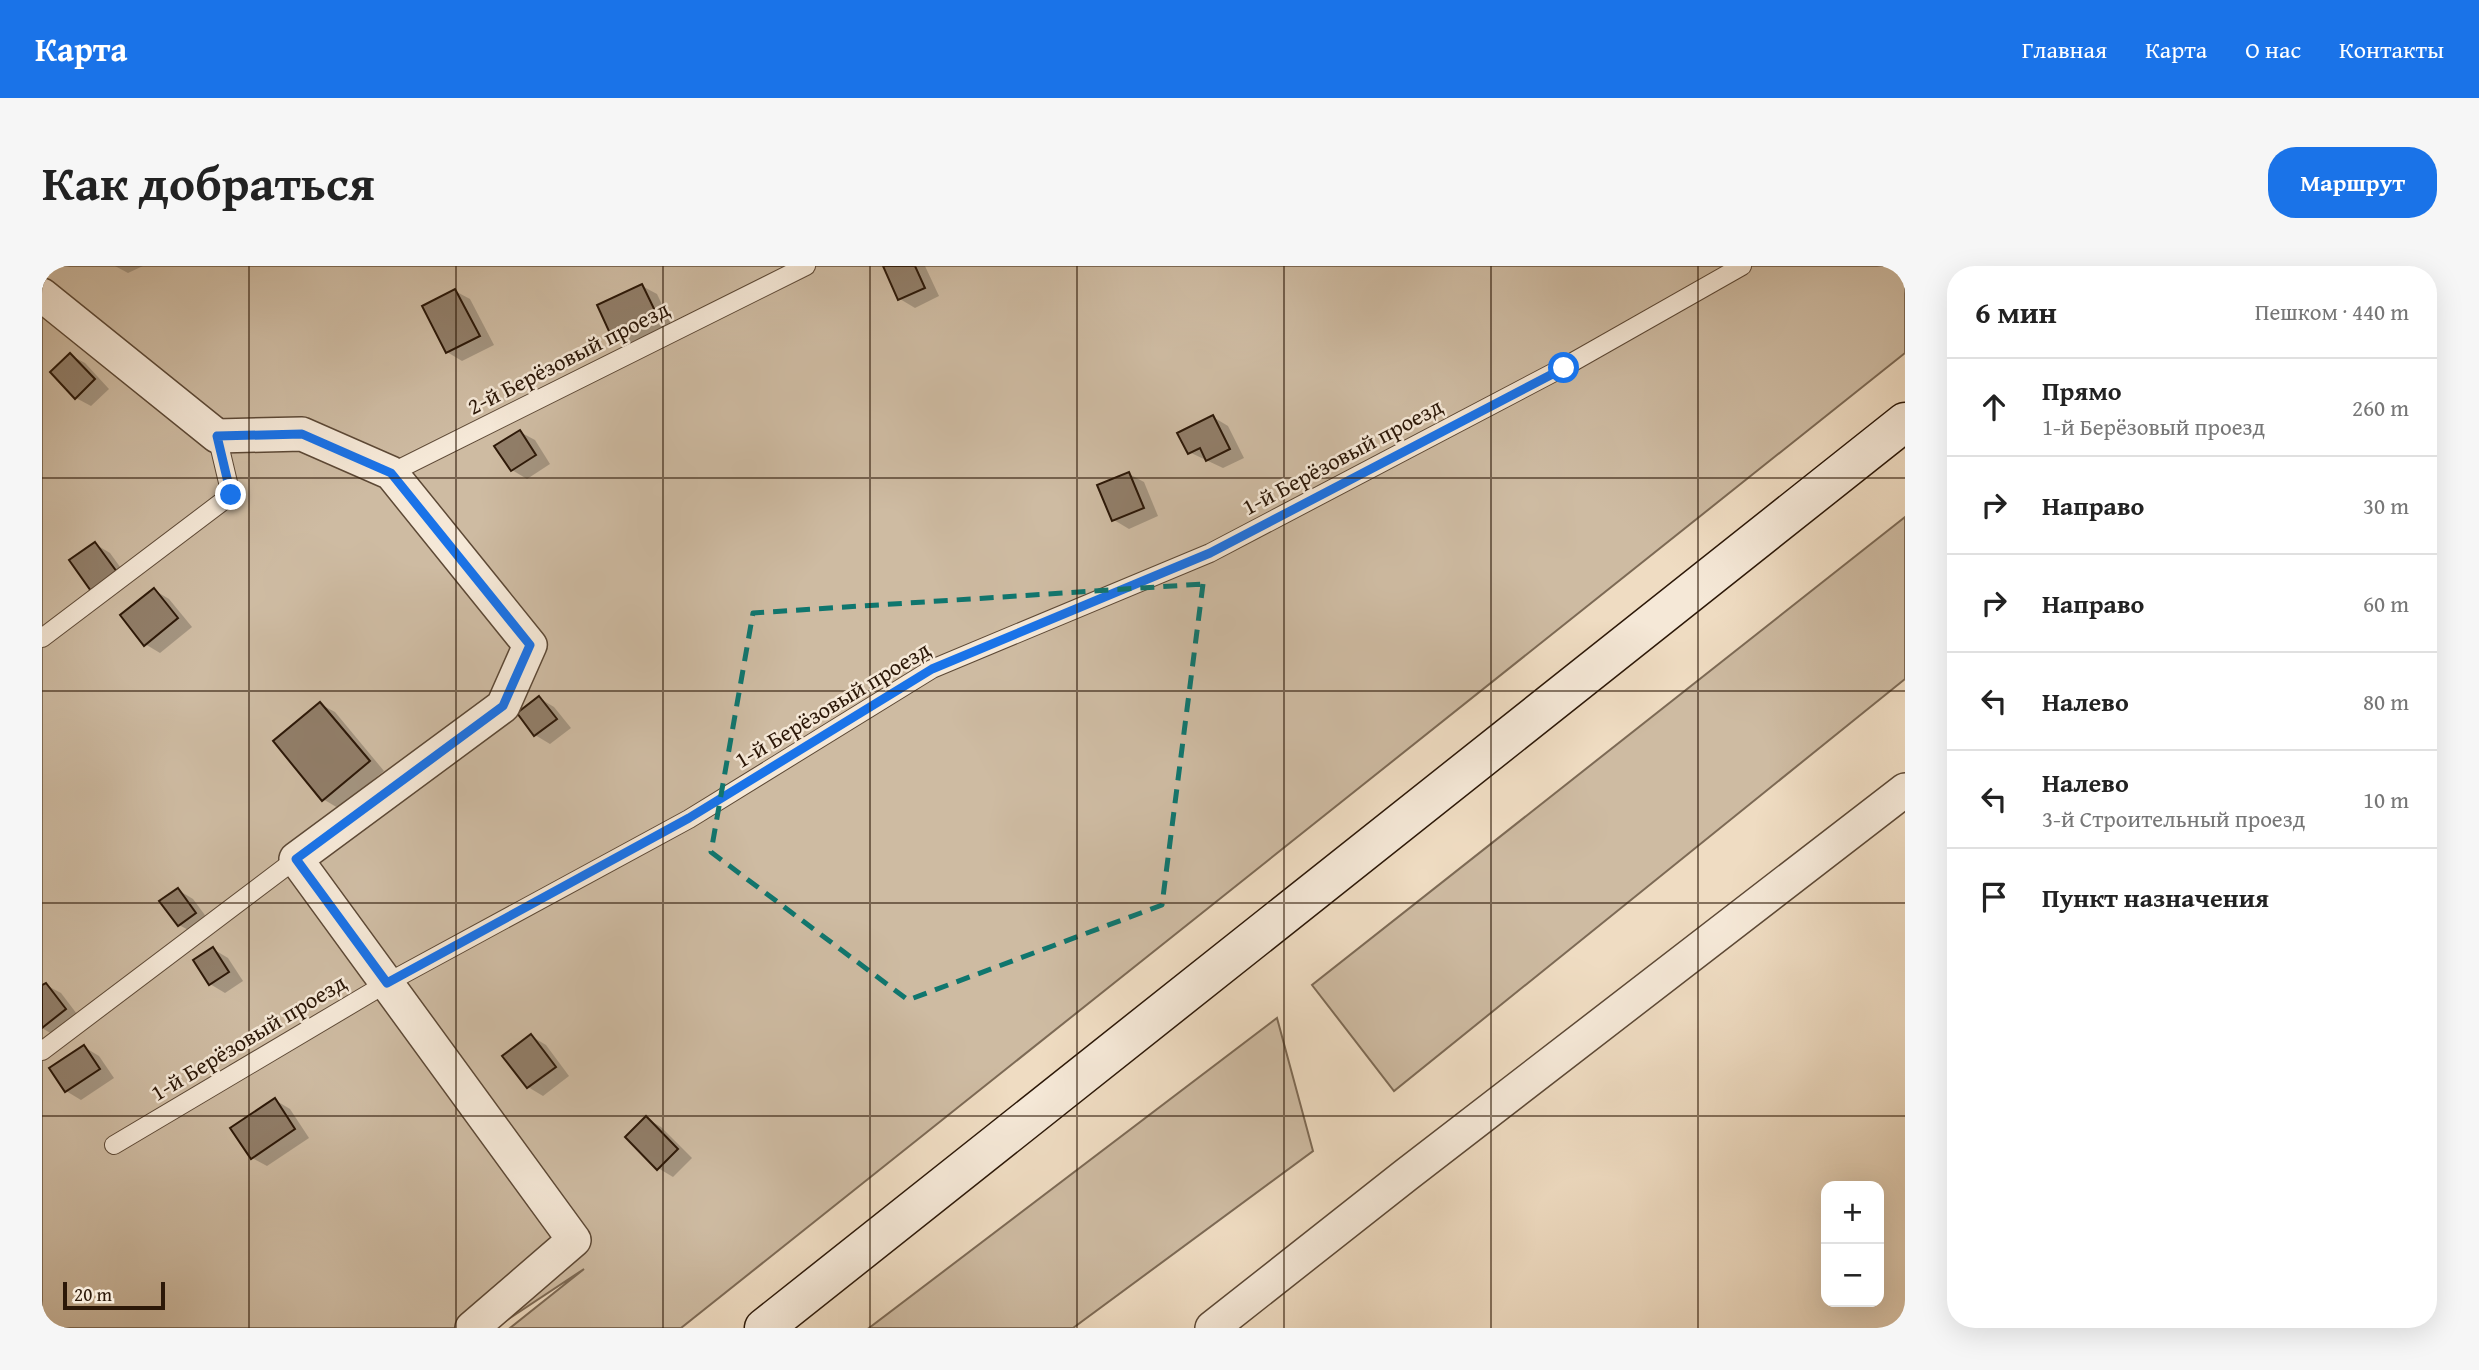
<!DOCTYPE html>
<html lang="ru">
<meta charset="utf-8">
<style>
:root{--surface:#fff;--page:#f6f6f6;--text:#222;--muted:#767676;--line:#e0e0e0;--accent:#1a73e8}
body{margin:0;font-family:"Gentium Book Plus",serif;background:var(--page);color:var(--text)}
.controls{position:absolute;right:21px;bottom:21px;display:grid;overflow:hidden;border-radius:14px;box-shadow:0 7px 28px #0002}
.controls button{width:63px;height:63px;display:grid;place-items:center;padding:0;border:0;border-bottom:2px solid var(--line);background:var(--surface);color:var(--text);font:35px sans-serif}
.scale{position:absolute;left:21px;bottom:18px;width:102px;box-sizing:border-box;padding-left:7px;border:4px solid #2c1808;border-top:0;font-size:19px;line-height:24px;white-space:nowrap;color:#2c1808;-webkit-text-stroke:5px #f5e8d7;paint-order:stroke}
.stop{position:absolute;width:21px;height:21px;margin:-16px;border:5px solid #1a73e8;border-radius:50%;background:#fff}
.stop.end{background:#1a73e8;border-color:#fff;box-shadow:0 2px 7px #0008}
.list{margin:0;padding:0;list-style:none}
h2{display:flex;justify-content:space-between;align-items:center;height:91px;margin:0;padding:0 28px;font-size:30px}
h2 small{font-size:23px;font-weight:400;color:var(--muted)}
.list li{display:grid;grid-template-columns:46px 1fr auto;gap:21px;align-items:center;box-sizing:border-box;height:98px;padding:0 28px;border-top:2px solid var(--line)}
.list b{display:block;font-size:26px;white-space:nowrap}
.list p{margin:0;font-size:23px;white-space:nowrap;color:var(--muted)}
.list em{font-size:23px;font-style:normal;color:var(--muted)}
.icon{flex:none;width:38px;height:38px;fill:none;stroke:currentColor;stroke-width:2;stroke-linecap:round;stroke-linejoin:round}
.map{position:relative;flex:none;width:1863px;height:1062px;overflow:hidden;border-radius:28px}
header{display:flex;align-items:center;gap:42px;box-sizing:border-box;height:98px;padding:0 35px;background:var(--accent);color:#fff}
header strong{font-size:33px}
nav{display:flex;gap:38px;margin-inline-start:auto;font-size:24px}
.intro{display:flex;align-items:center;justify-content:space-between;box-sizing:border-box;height:168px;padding:0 42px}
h1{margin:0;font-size:49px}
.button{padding:18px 32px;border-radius:28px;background:var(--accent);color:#fff;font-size:24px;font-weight:700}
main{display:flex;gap:42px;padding:0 42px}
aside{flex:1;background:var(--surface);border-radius:28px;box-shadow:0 7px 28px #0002}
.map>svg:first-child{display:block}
.green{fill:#cebba2;stroke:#7d6a55;stroke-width:2}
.shadow{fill:#0003}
.building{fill:#917e69;stroke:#2c1808;stroke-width:2}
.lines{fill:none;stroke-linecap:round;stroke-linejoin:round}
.service-casing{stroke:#5d4936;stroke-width:20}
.minor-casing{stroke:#5d4936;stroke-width:36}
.secondary-casing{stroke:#2c1808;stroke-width:41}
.service{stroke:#f5e8d7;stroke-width:18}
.minor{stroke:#f5e8d7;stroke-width:33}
.secondary{stroke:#f5e8d7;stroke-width:38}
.route{stroke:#1a73e8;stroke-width:9}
.marked{fill:none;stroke:#0f766e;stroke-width:5;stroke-dasharray:14 9;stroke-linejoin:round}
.grid{fill:none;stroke:#2c1808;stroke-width:2;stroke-opacity:0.55}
.labels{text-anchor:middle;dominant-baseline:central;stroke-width:5;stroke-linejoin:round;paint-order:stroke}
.street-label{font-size:23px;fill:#2c1808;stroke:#f5e8d7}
</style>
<header>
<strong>Карта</strong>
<nav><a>Главная</a><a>Карта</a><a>О нас</a><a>Контакты</a></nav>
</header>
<div class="intro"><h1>Как добраться</h1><a class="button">Маршрут</a></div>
<main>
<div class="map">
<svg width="1863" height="1062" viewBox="0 0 1863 1062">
<rect width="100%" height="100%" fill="#efdcc2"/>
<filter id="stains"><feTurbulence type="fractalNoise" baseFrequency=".00286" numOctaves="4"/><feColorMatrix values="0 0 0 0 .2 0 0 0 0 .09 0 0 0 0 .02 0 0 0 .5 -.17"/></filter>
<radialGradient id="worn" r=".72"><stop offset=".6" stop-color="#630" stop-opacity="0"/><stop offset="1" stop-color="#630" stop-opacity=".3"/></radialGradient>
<g class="green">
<polygon points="0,0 1863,0 1863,87 639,1062 468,1062 542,1003 453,1062 0,1062"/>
<polygon points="1863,251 1863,413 1352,825 1270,719"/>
<polygon points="1235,752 1271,885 1031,1062 827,1062"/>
</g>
<g class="shadow">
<polygon points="73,0 101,0 86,7"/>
<polygon points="843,0 883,0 897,30 873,42 858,33"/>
<polygon points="600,20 615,28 631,62 588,82 573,73"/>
<polygon points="413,25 428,33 452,79 420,95 405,86"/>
<polygon points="28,89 43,97 67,123 49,140 34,132"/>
<polygon points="1171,151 1186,160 1202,192 1181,202 1147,186"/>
<polygon points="478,166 493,174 508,198 485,213 470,204"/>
<polygon points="1087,208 1102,216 1116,250 1087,263 1072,254"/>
<polygon points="53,278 68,287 89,316 65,332"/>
<polygon points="112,324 127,333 150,361 118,387 103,378"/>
<polygon points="497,432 512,441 529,462 508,478 493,469"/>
<polygon points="278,438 293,446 342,505 296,542 281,533"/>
<polygon points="136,624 151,633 168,656 152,667 137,659"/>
<polygon points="171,683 186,692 201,715 183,727 168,718"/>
<polygon points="4,719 19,727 38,752 15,771 0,762 0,722"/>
<polygon points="489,770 504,779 527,810 501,830 486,821"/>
<polygon points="42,781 57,790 72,812 39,834 24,825"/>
<polygon points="233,834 248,843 267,872 225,900 210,892"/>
<polygon points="604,852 619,861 650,892 631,911 616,902"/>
</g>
<g class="building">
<polygon points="841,0 873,0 883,22 856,34"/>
<polygon points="600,18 617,53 571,74 555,39"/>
<polygon points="413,23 438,70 404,87 380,40"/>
<polygon points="28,87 53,113 33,133 8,106"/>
<polygon points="1171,149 1188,183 1164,195 1158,182 1146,188 1135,167"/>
<polygon points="478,164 494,189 469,205 452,180"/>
<polygon points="1087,206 1102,242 1070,255 1055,219"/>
<polygon points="53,276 75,306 49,325 27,294"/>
<polygon points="112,322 136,352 102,380 78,349"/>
<polygon points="497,430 515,453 492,470 475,447"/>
<polygon points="278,436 328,495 280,535 231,475"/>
<polygon points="136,622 154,647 136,660 117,635"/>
<polygon points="171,681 187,706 167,719 151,694"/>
<polygon points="4,717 24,743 0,762 0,719"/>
<polygon points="489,768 514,801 485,822 460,790"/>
<polygon points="42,779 58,803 23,826 7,802"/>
<polygon points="233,832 253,863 209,893 188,862"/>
<polygon points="604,850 636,883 615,904 583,871"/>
</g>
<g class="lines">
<g class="service-casing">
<g id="service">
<polyline points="349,207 764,0"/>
<polyline points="0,372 189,229 175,170"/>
<polyline points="0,785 254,593"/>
<polyline points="72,879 345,717 647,553 890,403 1168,287 1522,101 1700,0"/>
</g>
</g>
<g class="minor-casing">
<g id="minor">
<polyline points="0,29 175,170 260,168 349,207 488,379 461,440 254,593 532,974 430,1062"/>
<polyline points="1170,1062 1364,909 1863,524"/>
</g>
</g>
<g class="secondary-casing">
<polyline id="secondary" points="722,1062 1863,156"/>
</g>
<use href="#service" class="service"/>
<use href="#minor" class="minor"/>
<use href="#secondary" class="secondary"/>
</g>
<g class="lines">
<polyline class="route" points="189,229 175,170 260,168 349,207 488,379 461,440 254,593 345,717 647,552 890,403 1168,287 1522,102"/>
</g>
<path class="marked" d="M1161,318L1120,639L866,734L669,586L711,347Z"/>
<path class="grid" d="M207,0V1062M414,0V1062M621,0V1062M828,0V1062M1035,0V1062M1242,0V1062M1449,0V1062M1656,0V1062M0,212H1863M0,425H1863M0,637H1863M0,850H1863"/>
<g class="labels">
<g class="street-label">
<text transform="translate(526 91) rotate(-27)">2-й Берёзовый проезд</text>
<text transform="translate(1300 190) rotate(-28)">1-й Берёзовый проезд</text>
<text transform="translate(790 438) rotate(-31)">1-й Берёзовый проезд</text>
<text transform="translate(206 771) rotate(-31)">1-й Берёзовый проезд</text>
</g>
</g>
<rect width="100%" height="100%" filter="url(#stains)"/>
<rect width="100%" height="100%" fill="url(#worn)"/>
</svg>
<div class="controls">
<button>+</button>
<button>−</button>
</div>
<div class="scale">20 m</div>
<div class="stop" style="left:1522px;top:102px"></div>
<div class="stop end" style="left:189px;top:229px"></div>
</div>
<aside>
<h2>6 мин<small>Пешком · 440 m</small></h2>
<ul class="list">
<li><svg class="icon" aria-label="ahead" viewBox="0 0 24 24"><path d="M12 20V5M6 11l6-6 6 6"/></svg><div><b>Прямо</b><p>1-й Берёзовый проезд</p></div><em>260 m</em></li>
<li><svg class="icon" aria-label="right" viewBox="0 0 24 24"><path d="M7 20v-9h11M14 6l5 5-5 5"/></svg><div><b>Направо</b></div><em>30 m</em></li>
<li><svg class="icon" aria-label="right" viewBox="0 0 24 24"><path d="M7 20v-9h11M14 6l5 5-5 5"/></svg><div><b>Направо</b></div><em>60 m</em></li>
<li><svg class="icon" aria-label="left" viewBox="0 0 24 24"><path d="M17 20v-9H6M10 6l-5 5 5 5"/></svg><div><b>Налево</b></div><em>80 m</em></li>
<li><svg class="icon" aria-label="left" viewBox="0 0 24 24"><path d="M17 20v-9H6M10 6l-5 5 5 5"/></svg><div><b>Налево</b><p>3-й Строительный проезд</p></div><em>10 m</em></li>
<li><svg class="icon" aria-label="arrive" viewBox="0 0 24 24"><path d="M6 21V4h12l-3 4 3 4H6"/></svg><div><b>Пункт назначения</b></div></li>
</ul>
</aside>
</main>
